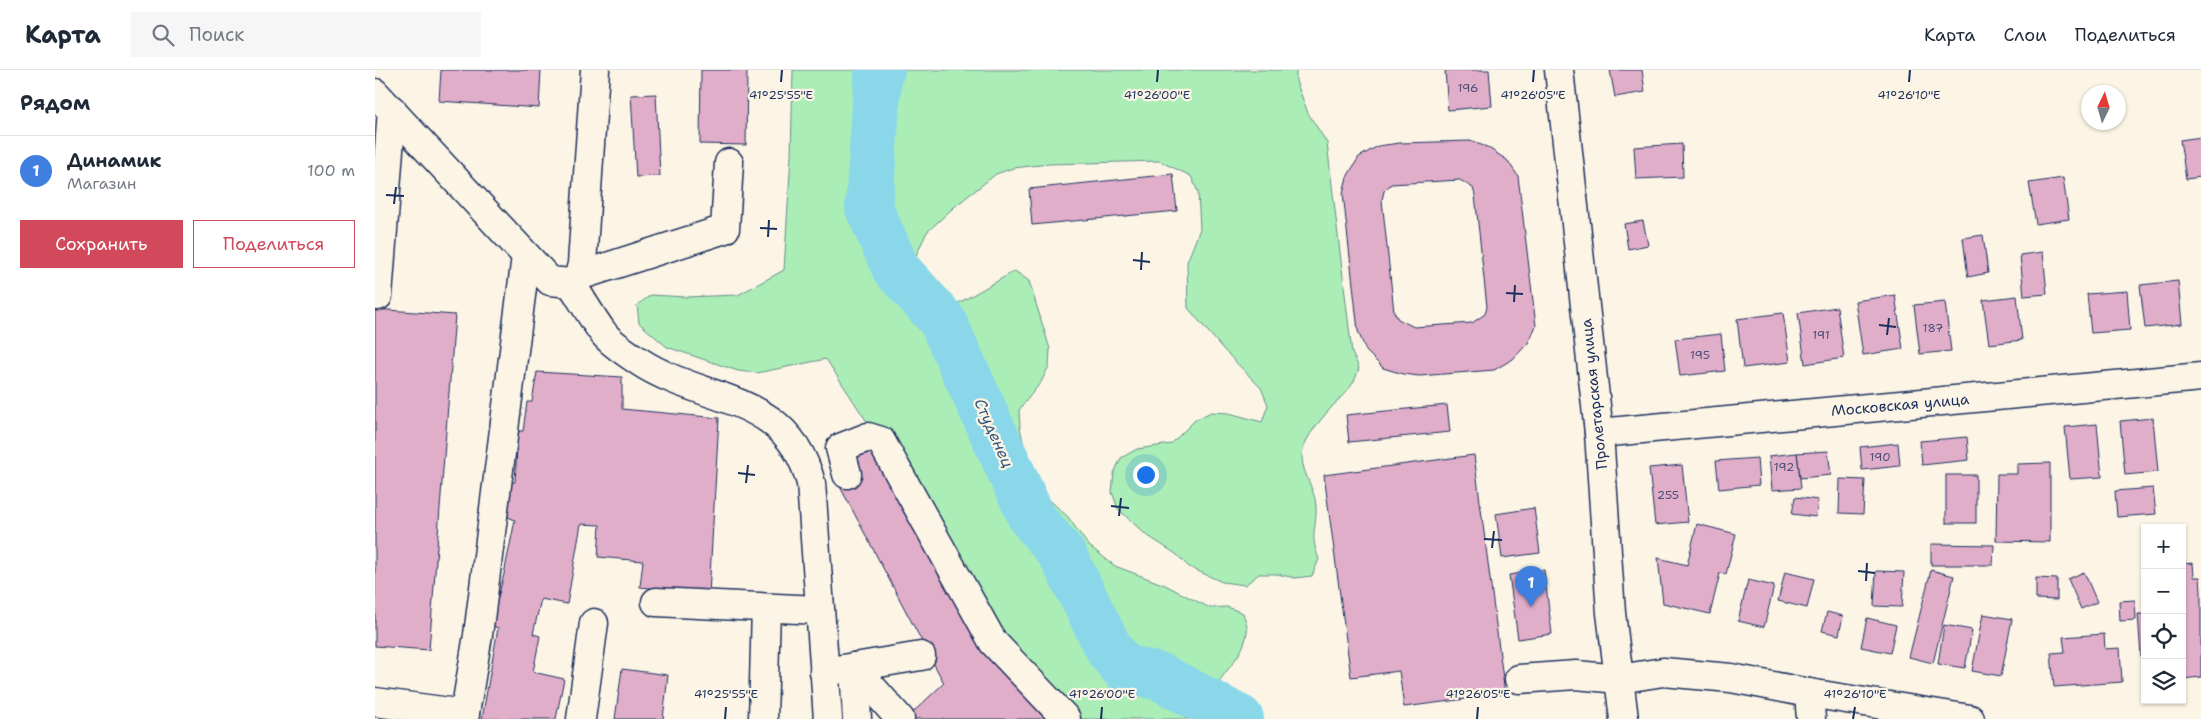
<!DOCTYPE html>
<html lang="ru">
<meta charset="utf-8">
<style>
:root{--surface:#fff;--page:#f6f6f7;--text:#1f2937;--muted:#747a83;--line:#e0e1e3;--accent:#d1495b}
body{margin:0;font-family:"Shantell Sans",sans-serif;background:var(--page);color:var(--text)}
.controls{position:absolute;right:15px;bottom:15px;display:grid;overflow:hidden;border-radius:0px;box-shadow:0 1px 4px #0004}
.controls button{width:45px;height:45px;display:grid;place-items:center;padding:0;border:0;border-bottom:1px solid var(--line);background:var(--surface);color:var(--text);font:25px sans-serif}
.compass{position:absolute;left:1706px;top:15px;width:45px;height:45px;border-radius:50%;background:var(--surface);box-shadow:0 1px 4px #0004;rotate:5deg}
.you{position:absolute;left:770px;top:404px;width:18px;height:18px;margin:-12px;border:4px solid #fff;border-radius:50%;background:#1a73e8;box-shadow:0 0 0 8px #1a73e833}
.badge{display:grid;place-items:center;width:32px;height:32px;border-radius:50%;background:var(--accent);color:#fff;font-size:16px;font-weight:700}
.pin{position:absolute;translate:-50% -41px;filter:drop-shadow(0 1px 2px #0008)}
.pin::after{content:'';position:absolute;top:26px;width:18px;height:15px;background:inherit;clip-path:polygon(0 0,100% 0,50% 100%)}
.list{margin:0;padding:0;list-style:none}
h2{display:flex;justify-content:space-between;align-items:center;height:65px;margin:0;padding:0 20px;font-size:21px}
h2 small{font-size:16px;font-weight:400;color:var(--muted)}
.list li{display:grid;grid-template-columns:32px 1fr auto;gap:15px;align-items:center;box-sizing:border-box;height:70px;padding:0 20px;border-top:1px solid var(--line)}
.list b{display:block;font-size:19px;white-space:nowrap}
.list p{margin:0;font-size:16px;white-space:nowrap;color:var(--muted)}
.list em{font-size:16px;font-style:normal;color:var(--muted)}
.actions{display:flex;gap:10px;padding:15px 20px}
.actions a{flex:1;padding:11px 0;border:1px solid var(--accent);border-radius:0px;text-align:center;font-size:18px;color:var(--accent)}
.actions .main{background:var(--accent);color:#fff}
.icon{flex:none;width:28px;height:28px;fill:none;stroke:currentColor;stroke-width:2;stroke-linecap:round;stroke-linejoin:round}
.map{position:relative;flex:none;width:1826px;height:649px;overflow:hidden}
header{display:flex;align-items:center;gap:30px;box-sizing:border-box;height:70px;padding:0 25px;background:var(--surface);border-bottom:1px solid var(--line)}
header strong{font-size:24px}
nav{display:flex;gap:28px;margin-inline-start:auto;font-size:18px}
.search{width:350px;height:45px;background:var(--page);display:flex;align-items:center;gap:12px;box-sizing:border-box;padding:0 18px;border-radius:0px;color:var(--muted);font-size:19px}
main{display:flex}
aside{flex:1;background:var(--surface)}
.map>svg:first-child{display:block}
.green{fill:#abedb6;stroke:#638e8a}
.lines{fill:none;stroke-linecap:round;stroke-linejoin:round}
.river{stroke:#8bd7ea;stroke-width:48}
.building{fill:#e1aeca;stroke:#1b2f5e;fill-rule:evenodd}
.minor-casing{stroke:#1b2f5e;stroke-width:31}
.major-casing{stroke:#1b2f5e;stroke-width:31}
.minor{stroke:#fcf5e5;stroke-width:28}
.major{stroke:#fcf5e5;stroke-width:28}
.ticks{fill:none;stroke:#1b2f5e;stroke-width:2}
.labels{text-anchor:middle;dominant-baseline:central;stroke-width:4.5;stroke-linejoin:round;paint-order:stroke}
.number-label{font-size:12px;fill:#4c4f79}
.street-label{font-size:15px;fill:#1b2f5e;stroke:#fcf5e5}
.water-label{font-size:16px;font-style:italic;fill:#375981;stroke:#fcf5e5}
.ticks-label{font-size:12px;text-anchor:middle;fill:#1b2f5e;stroke:#fcf5e5;stroke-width:4.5;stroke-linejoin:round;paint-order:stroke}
</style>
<header>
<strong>Карта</strong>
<div class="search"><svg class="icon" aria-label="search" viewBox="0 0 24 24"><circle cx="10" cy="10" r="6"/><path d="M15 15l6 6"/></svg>Поиск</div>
<nav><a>Карта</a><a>Слои</a><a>Поделиться</a></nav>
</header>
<main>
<aside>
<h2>Рядом<small></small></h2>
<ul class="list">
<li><span class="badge" style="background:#3f7fe0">1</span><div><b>Динамик</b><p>Магазин</p></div><em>100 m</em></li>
</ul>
<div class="actions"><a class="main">Сохранить</a><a>Поделиться</a></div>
</aside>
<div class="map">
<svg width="1826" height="649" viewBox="0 0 1826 649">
<rect width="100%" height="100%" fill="#fcf5e5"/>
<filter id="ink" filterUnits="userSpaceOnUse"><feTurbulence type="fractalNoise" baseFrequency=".02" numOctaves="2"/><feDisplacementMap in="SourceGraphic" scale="10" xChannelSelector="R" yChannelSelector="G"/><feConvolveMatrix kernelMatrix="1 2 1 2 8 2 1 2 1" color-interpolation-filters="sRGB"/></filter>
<g filter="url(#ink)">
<path class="green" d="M418,0H921V11L933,43L952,73L977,283L984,298C982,304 980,311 976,316C963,332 925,366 927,388C928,405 940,419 941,436C942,460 934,464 944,489L937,506L920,508L902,504H884L870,515L847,512L814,497L801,484L770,464L743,439L737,422L739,403L746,388L762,379L796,374L820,350L836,342L854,343L887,352L893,335L886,318L848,279L813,238L812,192L825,159L823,122L816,106L784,91L674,94L638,98L621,104L578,138L552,162L526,217C536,239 541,240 564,244L640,201L654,211L675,279L674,296L666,312L644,340L645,358L653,393L667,423L693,447L713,475L740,496L790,515L835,538L852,537L868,543C870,549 873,556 872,562C868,596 829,611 833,649H705L648,591L451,289L382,303L363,301L292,277L264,253L262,235L276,225L311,227L363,225L409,200L416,86Z"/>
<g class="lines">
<polyline class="river" points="506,0 503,5 494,138 521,199 567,250 657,448 687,484 735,581 749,598 785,607 865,649"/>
</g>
<g class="building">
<polygon points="66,0 166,0 164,38 64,31"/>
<polygon points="326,0 372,0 371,75 325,74"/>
<polygon points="1070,0 1114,0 1117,36 1073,40"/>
<polygon points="1235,0 1267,0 1270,22 1240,27"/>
<polygon points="281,24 285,106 261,107 256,25"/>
<polygon points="1826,67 1826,107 1811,109 1805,70"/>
<path d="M1095,71L1112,77L1132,90L1143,106L1161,256L1153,273L1138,289L1119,300L1044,306L1028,304L1008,298L991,281L983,261L968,123L972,107L984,87L1003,76L1025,73ZM1085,110L1098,118L1100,125L1112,237L1110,244L1097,253L1039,257L1023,249L1019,242L1007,130L1009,121L1016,114Z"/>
<polygon points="1307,74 1308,107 1261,109 1259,77"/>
<polygon points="798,104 802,141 657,155 654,119"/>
<polygon points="1688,108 1694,149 1661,154 1654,113"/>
<polygon points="1268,151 1273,175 1253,179 1249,154"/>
<polygon points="1608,165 1613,203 1593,207 1588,168"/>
<polygon points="1668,182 1672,224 1649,226 1645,185"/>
<polygon points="1803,211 1807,254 1770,258 1765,215"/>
<polygon points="1752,221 1755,260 1716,263 1712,224"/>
<polygon points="1520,225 1528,279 1488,285 1480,231"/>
<polygon points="1642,226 1647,270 1614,274 1608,230"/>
<polygon points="1570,232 1576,281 1545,284 1539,235"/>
<polygon points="1462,237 1469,288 1430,294 1423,243"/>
<polygon points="0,239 80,245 54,580 0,576"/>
<polygon points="1408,243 1415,292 1368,298 1362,249"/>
<polygon points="1346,264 1350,301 1305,306 1300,269"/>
<polygon points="162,302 247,307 247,339 344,348 334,524 265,517 268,491 223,487 225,455 206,454 192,534 166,529 158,564 165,566 158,602 189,609 181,649 107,649 123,558 116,555 129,504 140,450 133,447 133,412 140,412 143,361 148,361 152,332 157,332"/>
<polygon points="1072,335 1075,362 974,372 971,345"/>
<polygon points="1778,348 1783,402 1750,405 1745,351"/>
<polygon points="1722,354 1727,407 1695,409 1690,357"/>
<polygon points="1592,367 1594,390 1547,395 1545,371"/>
<polygon points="1523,373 1525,396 1487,400 1485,377"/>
<polygon points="497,374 674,649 538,649 535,645 569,613 462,411 477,385"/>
<polygon points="1453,381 1456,405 1425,408 1422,383"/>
<polygon points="1422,383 1426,418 1397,420 1394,386"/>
<polygon points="1099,385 1130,624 1029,637 1024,601 976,607 949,405"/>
<polygon points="1382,388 1384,415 1344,419 1341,391"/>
<polygon points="1675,393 1675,472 1621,471 1622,404 1642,404 1642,394"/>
<polygon points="1307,395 1313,452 1280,455 1274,398"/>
<rect x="1571" y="405" width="30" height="48"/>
<polygon points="1465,409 1490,410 1488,444 1464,443"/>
<polygon points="1778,418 1781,444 1742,447 1740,421"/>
<polygon points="1420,427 1443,430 1441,447 1417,444"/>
<polygon points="1159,438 1165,483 1127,488 1121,444"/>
<polygon points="1322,454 1361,464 1351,504 1345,503 1335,544 1288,533 1283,488 1312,495"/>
<polygon points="1556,474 1619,475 1618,495 1556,495"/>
<polygon points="1818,493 1819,507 1825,507 1826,522 1826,607 1807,609 1807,494"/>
<polygon points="1169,500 1177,564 1143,569 1134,505"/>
<polygon points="1556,500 1579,506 1558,593 1534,587"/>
<polygon points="1501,501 1529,502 1527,537 1499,536"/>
<polygon points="1410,502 1439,509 1432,538 1403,531"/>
<polygon points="1709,502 1722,532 1706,539 1693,509"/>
<polygon points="1661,508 1682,509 1682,530 1661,529"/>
<polygon points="1373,510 1399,516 1389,557 1363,551"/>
<polygon points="1760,530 1761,550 1745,551 1744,531"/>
<polygon points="1452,542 1468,546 1464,565 1447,561"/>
<polygon points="1608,544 1637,549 1626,606 1597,601"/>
<polygon points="1763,544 1770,544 1770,586 1766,586"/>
<polygon points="1492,548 1521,555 1515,583 1486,577"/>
<polygon points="1569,555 1597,560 1590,598 1563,594"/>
<polygon points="1729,564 1730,579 1745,578 1747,612 1679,617 1676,583 1690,582 1688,567"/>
<polygon points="247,599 293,605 288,649 240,649"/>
</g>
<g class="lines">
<g class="minor-casing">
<g id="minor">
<path d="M220,0L207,194L204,206L196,213C207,230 217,248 229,264C238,275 253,284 265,292C330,334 412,322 436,413L453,649"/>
<polyline points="0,23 175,211 196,213"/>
<polyline points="204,206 350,159 354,93"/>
<polyline points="3,226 17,40"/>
<polyline points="1224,363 1826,307"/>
<polyline points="472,404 465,378 493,367 506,371 618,572 691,649"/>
<polyline points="281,532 444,540"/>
<polyline points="479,597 525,649"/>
<polyline points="479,597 482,649"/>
<polyline points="449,602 546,586"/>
<polyline points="1144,609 1201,605 1244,609 1288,602 1356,608 1434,623 1595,649"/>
<polyline points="1434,623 1436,649"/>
<polyline points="0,632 90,644"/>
<polyline points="89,649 103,565 151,186"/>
<polyline points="206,649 219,553"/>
<polyline points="388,649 391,538"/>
</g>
</g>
<g class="major-casing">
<polyline id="major" points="1184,0 1224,363 1236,543 1249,649"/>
</g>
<use href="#minor" class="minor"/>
<use href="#major" class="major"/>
</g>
</g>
<path class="ticks" d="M406,12L407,0M782,12L783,0M1158,12L1159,0M1534,12L1535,0M11,125L29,126M19,134L21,117M385,158L402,159M393,167L394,150M758,190L775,192M766,200L767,182M1131,223L1148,224M1139,232L1140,215M1504,255L1521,257M1512,265L1514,248M363,403L380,405M371,413L373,395M736,436L754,438M744,446L746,428M1109,469L1127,470M1117,478L1119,461M1483,501L1500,503M1491,511L1492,493M350,649L351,637M726,649L727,637M1102,649L1103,637M1478,649L1480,637"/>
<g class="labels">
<g class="number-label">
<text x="1093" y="18">196</text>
<text x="1558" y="258">187</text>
<text x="1446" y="265">191</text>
<text x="1325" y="285">195</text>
<text x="1505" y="387">190</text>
<text x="1409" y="397">192</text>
<text x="1293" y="425">255</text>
</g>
<g class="street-label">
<text transform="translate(1219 324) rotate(-96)">Пролетарская улица</text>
<text transform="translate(1525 335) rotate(-5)">Московская улица</text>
</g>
<g class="water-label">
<text transform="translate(619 363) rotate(66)">Студенец</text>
</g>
</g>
<g class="ticks-label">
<text x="406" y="29">41°25'55"E</text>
<text x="782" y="29">41°26'00"E</text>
<text x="1158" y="29">41°26'05"E</text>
<text x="1534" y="29">41°26'10"E</text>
<text x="351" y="628">41°25'55"E</text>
<text x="727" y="628">41°26'00"E</text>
<text x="1103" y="628">41°26'05"E</text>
<text x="1480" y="628">41°26'10"E</text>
</g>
</svg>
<div class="controls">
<button>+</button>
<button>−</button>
<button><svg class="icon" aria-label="locate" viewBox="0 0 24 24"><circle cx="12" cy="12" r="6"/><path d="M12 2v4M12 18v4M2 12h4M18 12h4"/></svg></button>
<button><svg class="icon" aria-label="layers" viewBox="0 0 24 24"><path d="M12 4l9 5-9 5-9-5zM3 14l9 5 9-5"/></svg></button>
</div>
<svg class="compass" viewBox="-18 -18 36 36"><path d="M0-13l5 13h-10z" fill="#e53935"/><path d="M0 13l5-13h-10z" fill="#747a83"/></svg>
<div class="you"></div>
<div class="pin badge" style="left:1156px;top:537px;background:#3f7fe0">1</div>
</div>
</main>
